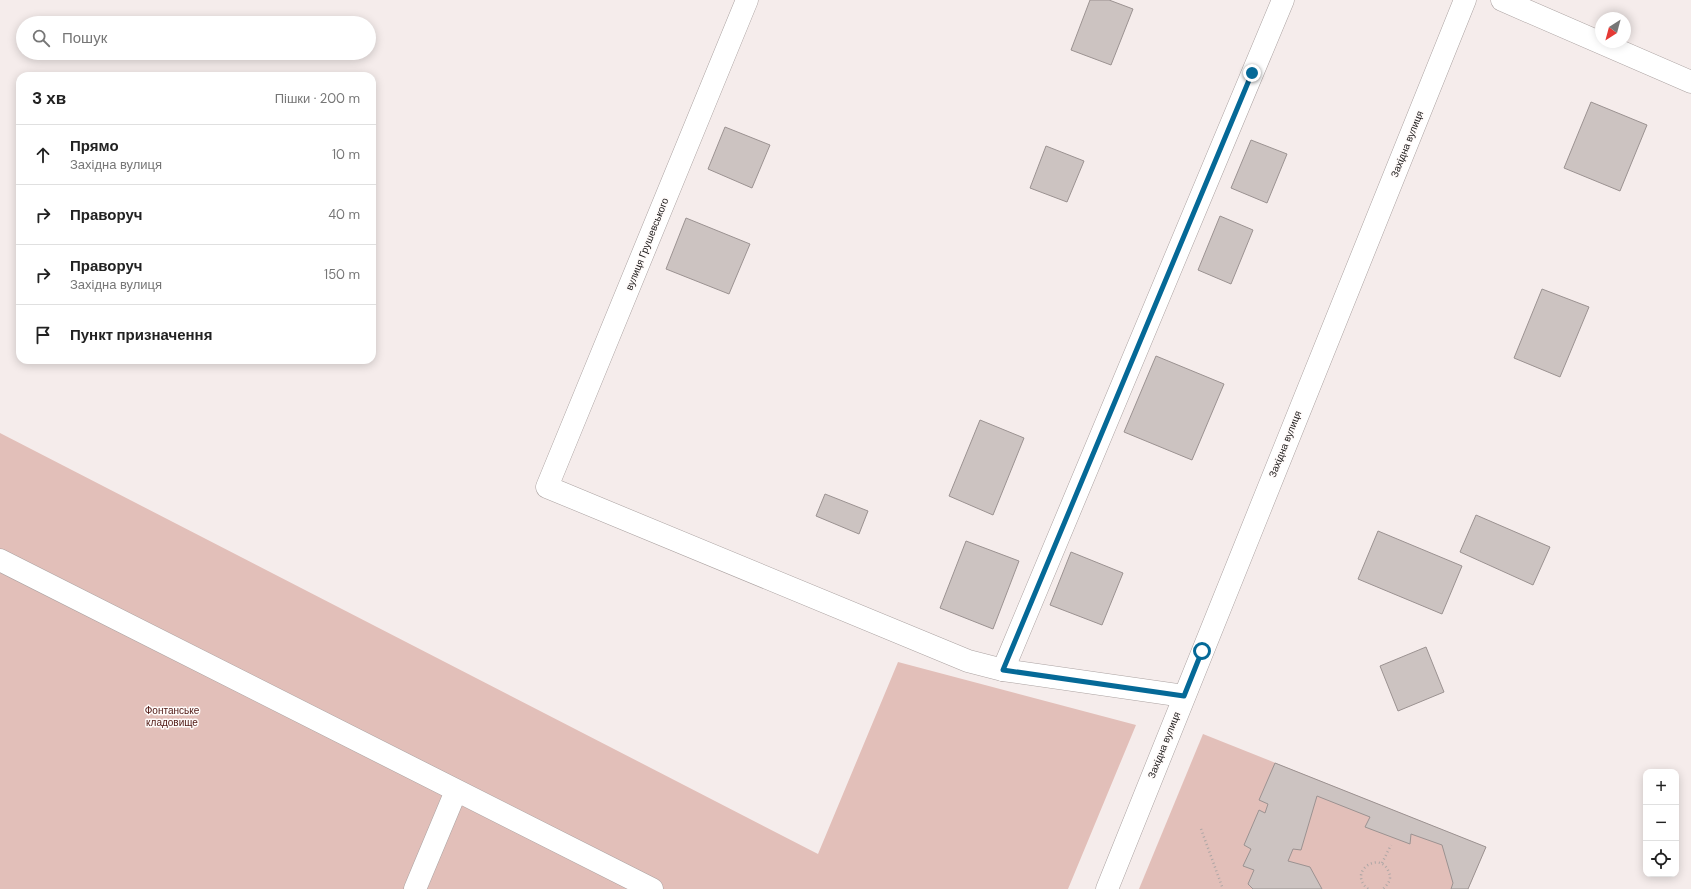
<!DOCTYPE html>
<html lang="uk">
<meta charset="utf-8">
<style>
:root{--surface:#fff;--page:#f2f2f2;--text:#222;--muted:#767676;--line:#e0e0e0}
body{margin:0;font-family:"DM Sans",sans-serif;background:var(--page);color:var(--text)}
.controls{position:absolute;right:12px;bottom:12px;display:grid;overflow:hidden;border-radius:8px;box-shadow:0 2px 10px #0003}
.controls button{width:36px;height:36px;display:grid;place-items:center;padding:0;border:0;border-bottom:1px solid var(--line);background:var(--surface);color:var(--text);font:20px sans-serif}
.compass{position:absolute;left:1595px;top:12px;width:36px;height:36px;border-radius:50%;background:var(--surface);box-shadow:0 2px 10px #0003;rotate:216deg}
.stop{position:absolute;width:12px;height:12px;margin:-9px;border:3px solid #056997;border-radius:50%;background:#fff}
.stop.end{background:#056997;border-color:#fff;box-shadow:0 1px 4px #0008}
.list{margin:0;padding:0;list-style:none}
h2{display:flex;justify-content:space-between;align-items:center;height:52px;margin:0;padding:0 16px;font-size:17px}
h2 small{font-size:13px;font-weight:400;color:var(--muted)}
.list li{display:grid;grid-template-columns:26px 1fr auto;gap:12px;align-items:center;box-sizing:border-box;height:60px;padding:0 16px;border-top:1px solid var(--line)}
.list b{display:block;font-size:15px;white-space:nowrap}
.list p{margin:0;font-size:13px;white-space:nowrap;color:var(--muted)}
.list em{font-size:13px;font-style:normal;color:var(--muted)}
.icon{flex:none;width:22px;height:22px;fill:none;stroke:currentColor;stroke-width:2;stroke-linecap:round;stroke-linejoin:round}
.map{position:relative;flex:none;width:1691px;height:889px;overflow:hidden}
.search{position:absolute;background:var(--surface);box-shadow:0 2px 10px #0003;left:16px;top:16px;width:360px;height:44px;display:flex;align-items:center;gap:10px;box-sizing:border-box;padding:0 14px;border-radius:22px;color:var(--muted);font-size:15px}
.panel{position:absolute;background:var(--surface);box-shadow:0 2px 10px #0003;left:16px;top:72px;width:360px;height:292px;border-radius:12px}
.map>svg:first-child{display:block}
.green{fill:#e2bfb9}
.building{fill:#ccc3c1;stroke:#9b9291}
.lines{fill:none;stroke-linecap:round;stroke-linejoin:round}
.minor-casing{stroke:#aba2a1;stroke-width:23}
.path{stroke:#ada6a5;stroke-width:2.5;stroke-dasharray:1 3;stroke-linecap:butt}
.minor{stroke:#fff;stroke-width:22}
.route{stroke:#056997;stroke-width:5}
.labels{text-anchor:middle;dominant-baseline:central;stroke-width:3;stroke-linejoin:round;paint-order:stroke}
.street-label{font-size:10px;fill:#191616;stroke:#fffbfa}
.park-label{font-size:10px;fill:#4f1712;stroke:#fffbfa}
</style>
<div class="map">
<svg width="1691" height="889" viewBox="0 0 1691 889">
<rect width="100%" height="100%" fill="#f5eceb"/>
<g class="green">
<polygon points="0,433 818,854 898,662 1136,725 1068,889 0,889"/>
<polygon points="1203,734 1486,847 1468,889 1139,889"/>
</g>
<g class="building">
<polygon points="1090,0 1109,0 1133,9 1111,65 1071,50"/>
<polygon points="1591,102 1647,125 1620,191 1564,168"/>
<polygon points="725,127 770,145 752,188 708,169"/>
<polygon points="1251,140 1287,154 1267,203 1231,188"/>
<polygon points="1046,146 1084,161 1067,202 1030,188"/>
<polygon points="1220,216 1253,230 1231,284 1198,270"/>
<polygon points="686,218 750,244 729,294 666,269"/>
<polygon points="1542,289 1589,307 1560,377 1514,358"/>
<polygon points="1156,356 1224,384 1192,460 1124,432"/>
<polygon points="980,420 1024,438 993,515 949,496"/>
<polygon points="825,494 868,511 859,534 816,516"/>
<polygon points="1476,515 1550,547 1533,585 1460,552"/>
<polygon points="1378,531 1462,566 1442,614 1358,579"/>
<polygon points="966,541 1019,561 993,629 940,608"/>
<polygon points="1071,552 1123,573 1102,625 1050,605"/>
<polygon points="1426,647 1444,692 1398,711 1380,666"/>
<polygon points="1275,763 1486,847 1468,889 1451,889 1453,883 1442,845 1411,834 1410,844 1365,827 1370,817 1317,796 1301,850 1293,849 1288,861 1310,867 1322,889 1253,889 1248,884 1254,870 1243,866 1251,849 1244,845 1259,810 1265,813 1268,804 1259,800"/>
</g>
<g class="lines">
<g class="minor-casing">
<g id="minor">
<polyline points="747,0 547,487 968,661 1003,670 1184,696"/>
<polyline points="1502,0 1691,82"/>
<polyline points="0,560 652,889"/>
<polyline points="1003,670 1283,0"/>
<polyline points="415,889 456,791"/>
<polyline points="1107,889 1465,0"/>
</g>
</g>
<g class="path">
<polyline points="1201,829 1223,889"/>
<polyline points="1382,863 1391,845"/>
<path d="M1368,889C1346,871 1382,849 1389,873C1392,879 1388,884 1383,889"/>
</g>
<use href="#minor" class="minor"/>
</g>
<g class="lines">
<polyline class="route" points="1202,651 1184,696 1003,670 1252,73"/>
</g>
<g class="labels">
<g class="street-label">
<text transform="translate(1407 144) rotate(-68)">Західна вулиця</text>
<text transform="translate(647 244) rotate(-68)">вулиця Грушевського</text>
<text transform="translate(1285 444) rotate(-68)">Західна вулиця</text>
<text transform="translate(1164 745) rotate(-68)">Західна вулиця</text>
</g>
<g class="park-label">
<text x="172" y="710">Фонтанське<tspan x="172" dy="12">кладовище</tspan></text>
</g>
</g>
</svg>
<div class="controls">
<button>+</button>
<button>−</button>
<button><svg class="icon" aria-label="locate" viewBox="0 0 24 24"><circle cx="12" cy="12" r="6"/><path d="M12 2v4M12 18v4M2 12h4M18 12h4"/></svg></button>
</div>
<svg class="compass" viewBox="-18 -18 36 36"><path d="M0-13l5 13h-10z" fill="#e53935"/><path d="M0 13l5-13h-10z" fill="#767676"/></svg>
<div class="stop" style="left:1202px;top:651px"></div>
<div class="stop end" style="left:1252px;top:73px"></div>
<div class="search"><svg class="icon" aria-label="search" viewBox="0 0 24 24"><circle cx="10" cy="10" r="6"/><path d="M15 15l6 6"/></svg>Пошук</div>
<section class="panel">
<h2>3 хв<small>Пішки · 200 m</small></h2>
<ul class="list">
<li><svg class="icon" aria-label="ahead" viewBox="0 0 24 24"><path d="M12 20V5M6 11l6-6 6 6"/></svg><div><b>Прямо</b><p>Західна вулиця</p></div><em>10 m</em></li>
<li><svg class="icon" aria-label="right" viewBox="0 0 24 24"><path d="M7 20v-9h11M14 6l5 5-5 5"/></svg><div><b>Праворуч</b></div><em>40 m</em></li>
<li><svg class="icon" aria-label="right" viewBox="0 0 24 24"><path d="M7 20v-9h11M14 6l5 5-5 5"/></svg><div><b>Праворуч</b><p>Західна вулиця</p></div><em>150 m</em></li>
<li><svg class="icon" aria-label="arrive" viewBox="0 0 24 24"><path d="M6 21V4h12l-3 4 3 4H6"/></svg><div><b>Пункт призначення</b></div></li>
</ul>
</section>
</div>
